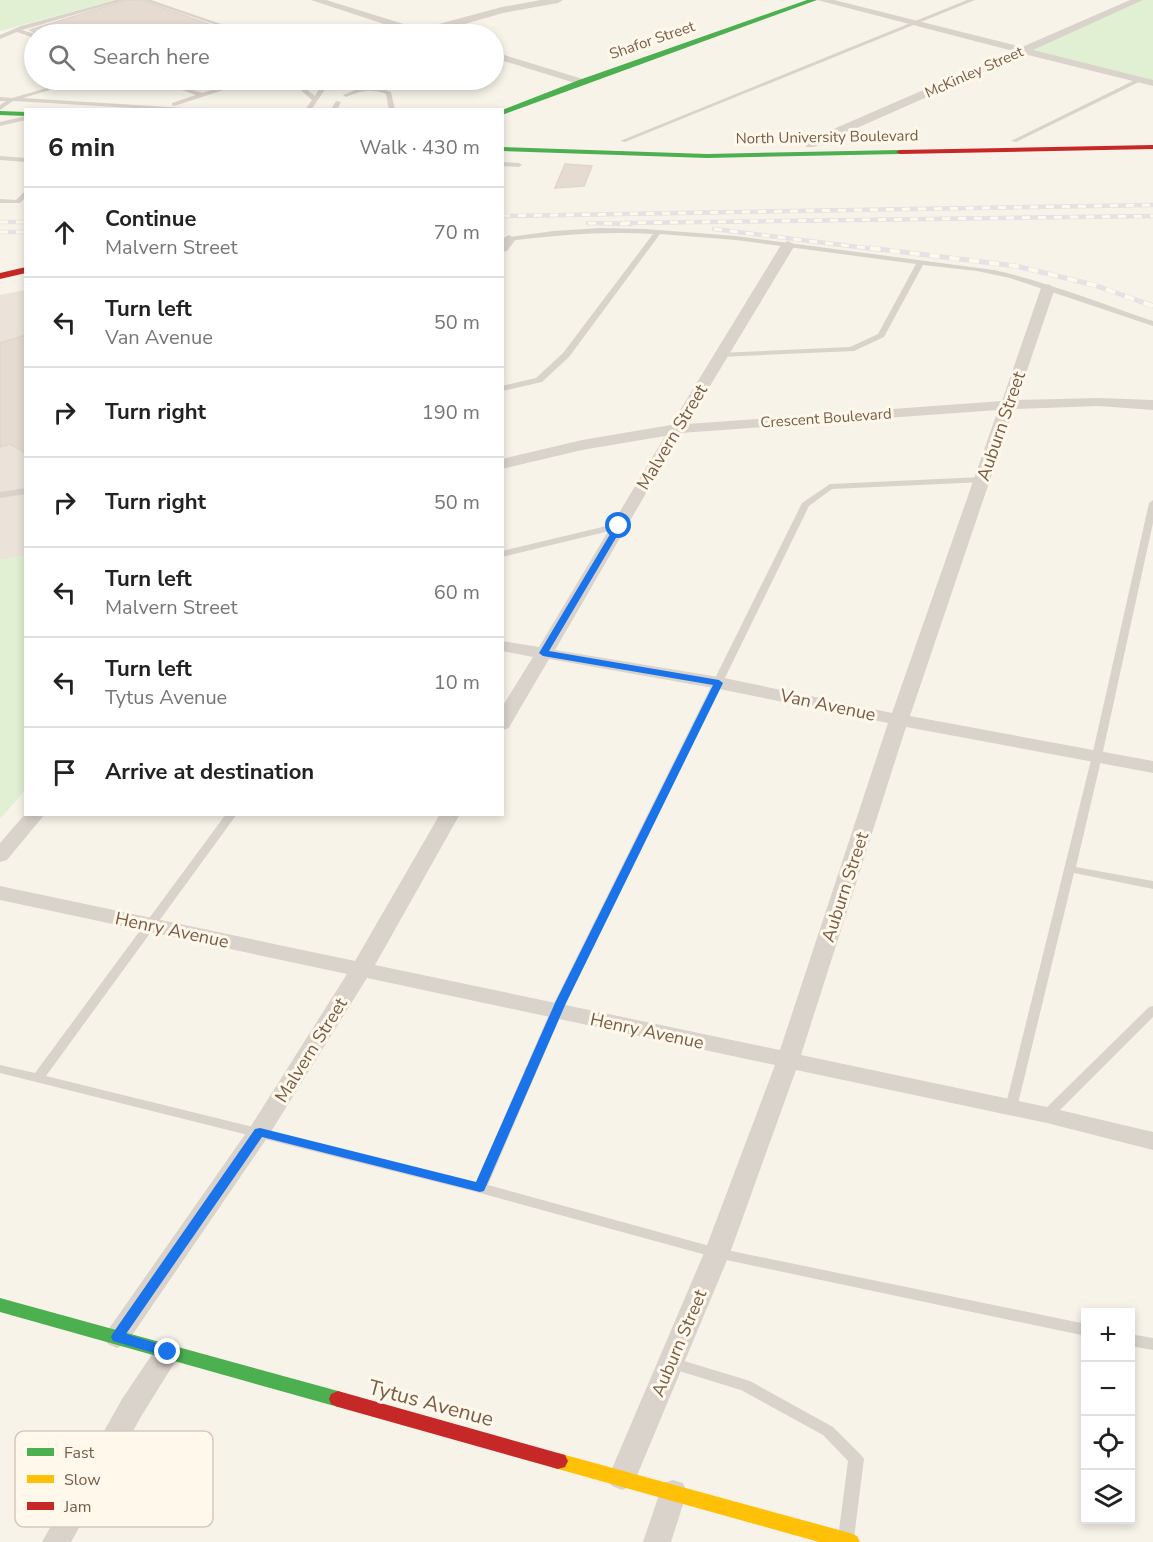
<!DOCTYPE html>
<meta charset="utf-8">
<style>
:root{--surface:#fff;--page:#f2f2f2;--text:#222;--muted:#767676;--line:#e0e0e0}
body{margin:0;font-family:"Nunito Sans",sans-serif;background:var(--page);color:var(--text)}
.controls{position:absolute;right:18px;bottom:18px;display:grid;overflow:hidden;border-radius:0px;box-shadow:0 3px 9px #0003}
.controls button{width:54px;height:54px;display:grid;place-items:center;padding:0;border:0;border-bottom:2px solid var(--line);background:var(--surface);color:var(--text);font:30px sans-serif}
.stop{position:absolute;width:18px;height:18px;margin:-14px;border:4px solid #1a73e8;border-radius:50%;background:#fff}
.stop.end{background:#1a73e8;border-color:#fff;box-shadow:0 2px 6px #0008}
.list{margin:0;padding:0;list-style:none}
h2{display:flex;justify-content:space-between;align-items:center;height:78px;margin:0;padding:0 24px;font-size:26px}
h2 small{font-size:20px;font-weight:400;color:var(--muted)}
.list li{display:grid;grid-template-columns:39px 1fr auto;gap:18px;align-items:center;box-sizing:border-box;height:90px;padding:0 24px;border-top:2px solid var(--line)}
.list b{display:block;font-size:22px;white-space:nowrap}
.list p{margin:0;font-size:20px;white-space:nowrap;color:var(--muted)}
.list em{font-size:20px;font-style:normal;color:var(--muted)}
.icon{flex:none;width:33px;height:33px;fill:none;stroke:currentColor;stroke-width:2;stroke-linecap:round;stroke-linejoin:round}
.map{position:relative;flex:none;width:1153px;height:1542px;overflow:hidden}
.search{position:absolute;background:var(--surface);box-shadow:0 3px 9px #0003;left:24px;top:24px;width:480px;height:66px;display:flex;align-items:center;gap:15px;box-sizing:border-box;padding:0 21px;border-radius:33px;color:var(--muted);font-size:22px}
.panel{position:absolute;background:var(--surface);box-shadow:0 3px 9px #0003;left:24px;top:108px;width:480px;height:708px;border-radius:0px}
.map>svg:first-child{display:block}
.industrial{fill:#ebe3da}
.green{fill:#e1f0d2}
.building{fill:#e5dbd0;stroke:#e1d6cb;stroke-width:1.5}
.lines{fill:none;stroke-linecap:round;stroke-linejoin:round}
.lane{fill:#dad3cc;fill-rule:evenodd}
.street{fill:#dad3cc;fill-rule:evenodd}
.fast{fill:#4caf50;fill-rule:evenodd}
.slow{fill:#ffc107;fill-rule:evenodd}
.jam{fill:#c62828;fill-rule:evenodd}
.rail-far1-casing{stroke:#e5e1e5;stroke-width:4.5}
.rail-casing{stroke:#e5e1e5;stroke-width:5}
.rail-far1{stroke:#fff8eb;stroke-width:3;stroke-dasharray:8;stroke-linecap:butt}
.rail{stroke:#fff8eb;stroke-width:4;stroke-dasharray:10;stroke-linecap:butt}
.route{fill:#1a73e8}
.labels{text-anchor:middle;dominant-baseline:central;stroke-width:6;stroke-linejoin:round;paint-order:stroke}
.far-street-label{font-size:15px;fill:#785c47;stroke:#fff8eb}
.street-label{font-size:18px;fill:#785c47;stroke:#fff8eb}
.near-street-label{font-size:21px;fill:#785c47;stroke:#fff8eb}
.key{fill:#fff8eb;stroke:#d6c9ba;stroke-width:1.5}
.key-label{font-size:16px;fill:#785c47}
</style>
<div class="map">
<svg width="1153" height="1542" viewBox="0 0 1153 1542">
<rect width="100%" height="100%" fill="#f8f3e9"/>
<polygon class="industrial" points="25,290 25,556 0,560 0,295"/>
<g class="green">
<polygon points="0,0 115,0 0,31"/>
<polygon points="1138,0 1153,0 1153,83 1025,51"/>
<polygon points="25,556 25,790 0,819 0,560"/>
</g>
<g class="building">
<polygon points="127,0 141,0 231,32 231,34 37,34 30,30"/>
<polygon points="565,164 592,166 584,186 555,188"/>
<polygon points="26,335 26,453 10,444 0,447 0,343"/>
</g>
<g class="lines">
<g class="lane">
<polygon points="116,0 125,0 22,30 35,34 34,38 17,32 0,39 0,35 21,26"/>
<polygon points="143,0 151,0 250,34 243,34"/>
<polygon points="967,0 975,0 625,142 620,141"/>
<polygon points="1139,78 1142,80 1141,81 1016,142 1011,141"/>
<polygon points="75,80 83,80 23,98 217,110 168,110 13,101 0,110 0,105 6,101 0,101 0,97 12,98"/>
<polygon points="153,80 160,80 202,93 247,80 255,80 174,106 172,105 172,103 196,95"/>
<polygon points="289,80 295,80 315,96 324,80 330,80 330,82 311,110 305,110 312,100"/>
<path d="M362,87H378L391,92L395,110H389L386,94C371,88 360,91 346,97L343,95Z"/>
<polygon points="336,101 341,102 337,110 331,110"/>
<polygon points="26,116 26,120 0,126 0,122"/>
<polygon points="0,156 26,158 26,162 0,160"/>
<polygon points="502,162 519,163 522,165 519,167 502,166"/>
<polygon points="26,190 26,197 20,203 0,203 0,199 16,200"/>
<path d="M600,228L645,229L736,236L994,270C1048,282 1100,303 1153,321V326L1010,278L977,271L923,265L884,337L854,351L720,357H717V353L850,347L878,334L916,264L736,240L660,234L569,357L542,382L502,391V386L536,378L563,353L653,234C605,231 557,235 509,241L505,239L509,237L554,231Z"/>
<polygon points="982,477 985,478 985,482 832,489 809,506 566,1003 488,1185 717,1248 1086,1324 1086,1336 717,1258 480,1193 0,1073 0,1065 35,1073 226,814 237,814 46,1076 476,1182 554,1003 802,503 830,484"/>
<polygon points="26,488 26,494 0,498 0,492"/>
<polygon points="1153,500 1153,523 1102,756 1076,867 1153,881 1153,889 1074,873 1017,1108 1015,1111 1011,1113 1007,1111 1005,1108 1092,756 1149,503"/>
<polygon points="619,523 623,526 622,528 502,557 502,551"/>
<polygon points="1153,1006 1153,1017 1052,1118 1047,1120 1042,1118 1041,1115 1042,1112 1149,1007"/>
<polygon points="1130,1334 1153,1338 1153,1350 1130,1346"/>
<polygon points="671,1357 750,1381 833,1427 861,1455 864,1459 854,1538 852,1542 840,1542 838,1538 848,1461 823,1435 741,1390 666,1367 664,1363 666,1359"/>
</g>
<g class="street">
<polygon points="311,0 326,0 420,29 502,7 541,0 563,0 558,3 503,13 430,34 414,34"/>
<polygon points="817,0 834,0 1022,47 1130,0 1143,0 1033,50 1153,80 1153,86 1024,54 814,147 806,147 806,141 1013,51"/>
<polygon points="494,52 586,80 588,82 586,84 578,84 494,58"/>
<polygon points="509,235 516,239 507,251 502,252 502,239"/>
<path d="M788,241L795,245L687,424L1002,401L1041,288L1048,284L1055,288L1017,400L1099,398L1153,400V410L1099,406L1014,409L910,716L1153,761V773L906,727L801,1055L1047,1107L1153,1132V1150L1047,1123L796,1070L730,1253L636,1478L632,1486L622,1490L612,1486L608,1478L704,1253L775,1065L367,978L267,1138L126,1344L117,1348L108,1344L104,1337L108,1330L251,1126L347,974L0,900V886L355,961L440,814H460L375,965L780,1050L888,723L719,689L549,659L511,724L509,728L502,730V707L533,657L502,651V641L539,647L665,436L582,450L502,469V459L582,440L671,425L781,245ZM998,410L892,713L719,677L555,650L681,433Z"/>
<polygon points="26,813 26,814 45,814 7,860 0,862 0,843"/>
<polygon points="168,1341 177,1344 181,1352 142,1415 71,1542 42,1542 122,1399 159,1344"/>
<polygon points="673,1480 683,1483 687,1492 671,1542 643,1542 663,1483"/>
</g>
<g class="fast">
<polygon points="807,0 817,0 502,115 502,110 579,80"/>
<polygon points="0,111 26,112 26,116 0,115"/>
<polygon points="502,147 707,154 900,150 904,152 900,154 707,158 502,151"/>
<polygon points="0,1298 338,1391 345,1394 347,1399 345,1404 338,1407 0,1312"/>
</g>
<polygon class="slow" points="558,1453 850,1533 857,1536 860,1542 819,1542 558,1469 551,1467 548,1461 551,1455"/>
<g class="jam">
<polygon points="1153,145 1153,149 900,154 896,152 900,150"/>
<polygon points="26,267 26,273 0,279 0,273"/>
<polygon points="338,1391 558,1453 565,1455 568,1461 565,1467 558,1469 338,1407 331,1404 329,1399 331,1394"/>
</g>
<g class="rail-far1-casing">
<g id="rail-far1">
<polyline points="502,216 1153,205"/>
<polyline points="0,222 26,222"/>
<polyline points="588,223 631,224"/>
<polyline points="622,223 1153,216"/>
<polyline points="714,229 882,250"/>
<polyline points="0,232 26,232"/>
</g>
</g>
<g class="rail-casing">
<polyline id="rail" points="870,248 1016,266 1094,285 1153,306"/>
</g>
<use href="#rail-far1" class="rail-far1"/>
<use href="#rail" class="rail"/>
</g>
<polygon class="route" points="619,524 623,526 549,651 719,680 723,683 566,1003 484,1191 480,1192 262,1137 126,1334 173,1348 175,1352 173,1356 168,1357 113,1341 111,1337 113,1333 255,1129 260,1128 476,1182 555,1003 713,685 543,656 539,653 615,526"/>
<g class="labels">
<g class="far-street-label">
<text transform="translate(652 40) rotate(-19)">Shafor Street</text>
<text transform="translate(974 72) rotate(-24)">McKinley Street</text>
<text transform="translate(827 137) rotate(-1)">North University Boulevard</text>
<text transform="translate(826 418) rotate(-4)">Crescent Boulevard</text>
</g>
<g class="street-label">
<text transform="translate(1001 426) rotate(-71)">Auburn Street</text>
<text transform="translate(672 437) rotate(-59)">Malvern Street</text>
<text transform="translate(828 705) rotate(12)">Van Avenue</text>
<text transform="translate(845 887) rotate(-72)">Auburn Street</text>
<text transform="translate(172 930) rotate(12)">Henry Avenue</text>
<text transform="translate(647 1031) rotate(12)">Henry Avenue</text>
<text transform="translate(311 1050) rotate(-58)">Malvern Street</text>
<text transform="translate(679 1343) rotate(-67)">Auburn Street</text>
</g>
<g class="near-street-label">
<text transform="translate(431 1403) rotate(15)">Tytus Avenue</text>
</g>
</g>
<rect x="15" y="1431" width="198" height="96" rx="9" class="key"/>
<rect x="27" y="1448" width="27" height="8" fill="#4caf50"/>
<rect x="27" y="1475" width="27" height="8" fill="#ffc107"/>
<rect x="27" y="1502" width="27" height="8" fill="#c62828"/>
<g class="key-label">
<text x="64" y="1458">Fast</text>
<text x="64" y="1485">Slow</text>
<text x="64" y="1512">Jam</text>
</g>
</svg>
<div class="controls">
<button>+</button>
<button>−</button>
<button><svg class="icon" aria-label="locate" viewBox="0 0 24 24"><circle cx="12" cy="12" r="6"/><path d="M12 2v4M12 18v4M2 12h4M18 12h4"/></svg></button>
<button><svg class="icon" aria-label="layers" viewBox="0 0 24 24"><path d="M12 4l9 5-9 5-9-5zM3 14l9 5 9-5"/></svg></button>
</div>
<div class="stop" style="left:619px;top:526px"></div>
<div class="stop end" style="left:168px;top:1352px"></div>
<div class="search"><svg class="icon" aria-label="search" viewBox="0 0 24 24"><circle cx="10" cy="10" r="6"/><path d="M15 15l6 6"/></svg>Search here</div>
<section class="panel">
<h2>6 min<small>Walk · 430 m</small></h2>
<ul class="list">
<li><svg class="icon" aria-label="ahead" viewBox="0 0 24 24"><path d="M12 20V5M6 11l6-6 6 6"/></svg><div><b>Continue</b><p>Malvern Street</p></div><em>70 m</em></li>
<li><svg class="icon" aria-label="left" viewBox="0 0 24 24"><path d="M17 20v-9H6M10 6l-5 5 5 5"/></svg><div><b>Turn left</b><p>Van Avenue</p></div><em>50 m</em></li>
<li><svg class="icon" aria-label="right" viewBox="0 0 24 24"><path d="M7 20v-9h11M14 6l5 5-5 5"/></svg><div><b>Turn right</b></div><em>190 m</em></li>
<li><svg class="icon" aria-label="right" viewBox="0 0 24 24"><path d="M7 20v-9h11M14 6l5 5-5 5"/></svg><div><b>Turn right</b></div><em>50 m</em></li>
<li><svg class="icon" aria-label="left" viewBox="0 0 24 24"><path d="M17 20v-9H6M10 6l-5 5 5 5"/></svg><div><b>Turn left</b><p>Malvern Street</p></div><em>60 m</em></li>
<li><svg class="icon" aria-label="left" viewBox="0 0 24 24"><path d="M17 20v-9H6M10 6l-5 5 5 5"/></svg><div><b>Turn left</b><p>Tytus Avenue</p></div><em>10 m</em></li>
<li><svg class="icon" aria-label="arrive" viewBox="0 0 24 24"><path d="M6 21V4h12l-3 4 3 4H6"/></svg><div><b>Arrive at destination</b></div></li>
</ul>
</section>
</div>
